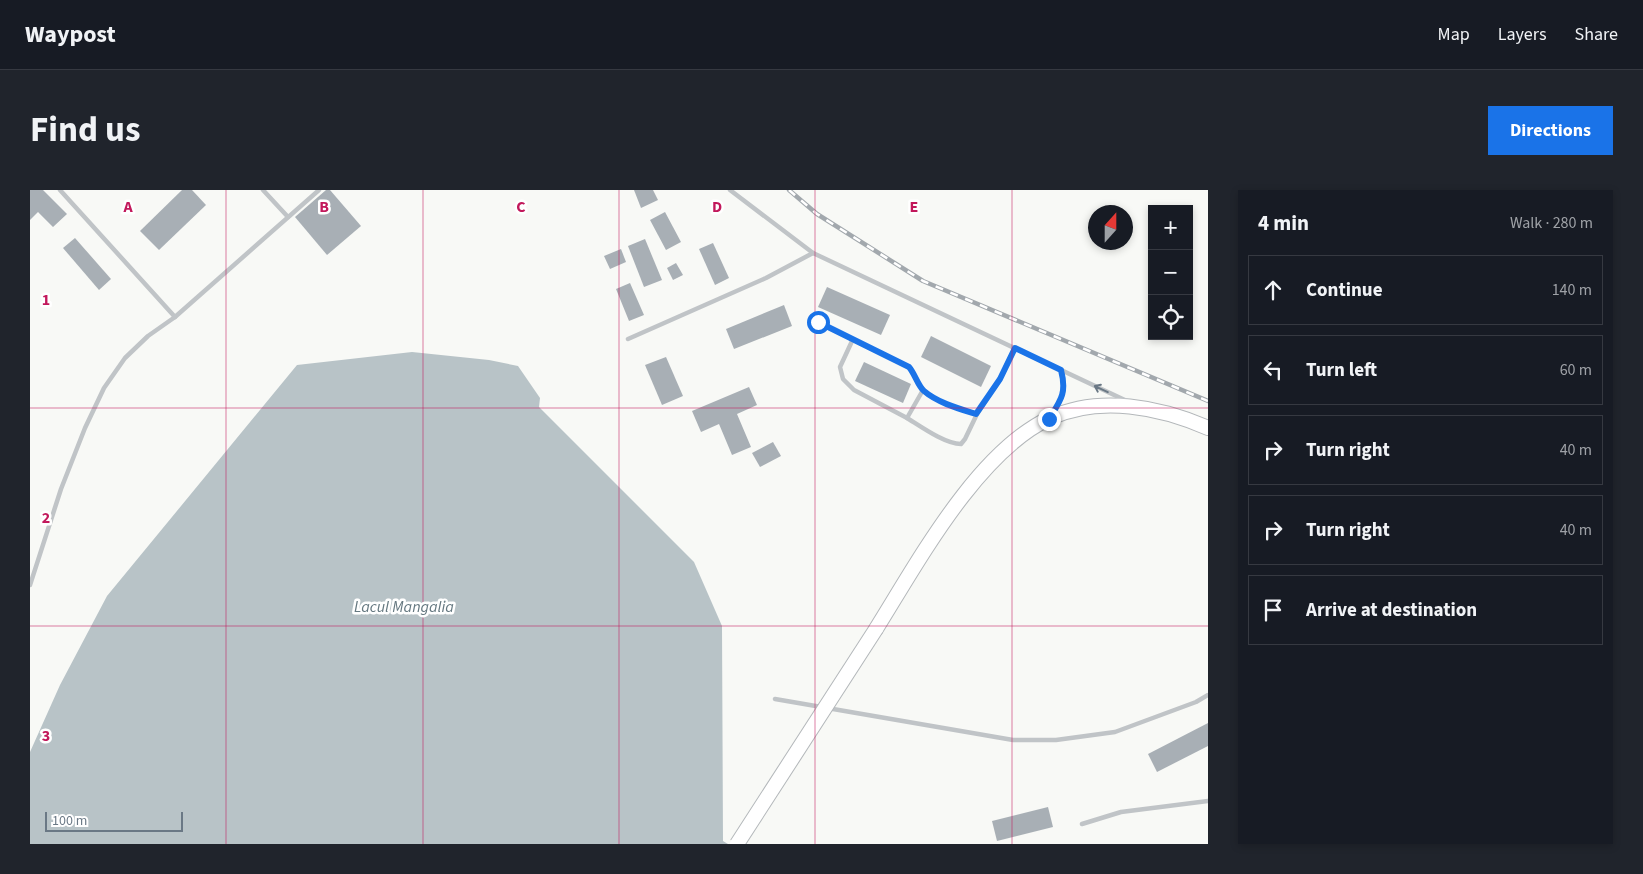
<!DOCTYPE html>
<meta charset="utf-8">
<style>
:root{--surface:#171b24;--page:#20242c;--text:#f1f3f6;--muted:#9ea1a6;--line:#363941;--accent:#1a73e8}
body{margin:0;font-family:"Source Sans 3",sans-serif;background:var(--page);color:var(--text)}
.controls{position:absolute;right:15px;top:15px;display:grid;overflow:hidden;border-radius:0px;box-shadow:0 2px 8px #0003}
.controls button{width:45px;height:45px;display:grid;place-items:center;padding:0;border:0;border-bottom:1px solid var(--line);background:var(--surface);color:var(--text);font:25px sans-serif}
.compass{position:absolute;left:1058px;top:15px;width:45px;height:45px;border-radius:50%;background:var(--surface);box-shadow:0 2px 8px #0003;rotate:21deg}
.scale{position:absolute;left:15px;bottom:12px;width:138px;box-sizing:border-box;padding-left:5px;border:2px solid #6a7885;border-top:0;font-size:14px;line-height:18px;white-space:nowrap;color:#6a7885;-webkit-text-stroke:4px #fff;paint-order:stroke}
.stop{position:absolute;width:15px;height:15px;margin:-11px;border:4px solid #1a73e8;border-radius:50%;background:#fff}
.stop.end{background:#1a73e8;border-color:#fff;box-shadow:0 1px 5px #0008}
.list{margin:0;padding:0;list-style:none}
h2{display:flex;justify-content:space-between;align-items:center;height:65px;margin:0;padding:0 20px;font-size:21px}
h2 small{font-size:16px;font-weight:400;color:var(--muted)}
.list li{display:grid;grid-template-columns:32px 1fr auto;gap:15px;align-items:center;box-sizing:border-box;height:70px;margin:0 10px 10px;padding:0 10px;border:1px solid var(--line);border-radius:0px}
.list b{display:block;font-size:19px;white-space:nowrap}
.list em{font-size:16px;font-style:normal;color:var(--muted)}
.icon{flex:none;width:28px;height:28px;fill:none;stroke:currentColor;stroke-width:2;stroke-linecap:round;stroke-linejoin:round}
.map{position:relative;flex:none;width:1178px;height:654px;overflow:hidden;border-radius:0px}
header{display:flex;align-items:center;gap:30px;box-sizing:border-box;height:70px;padding:0 25px;background:var(--surface);border-bottom:1px solid var(--line)}
header strong{font-size:24px}
nav{display:flex;gap:28px;margin-inline-start:auto;font-size:18px}
.intro{display:flex;align-items:center;justify-content:space-between;box-sizing:border-box;height:120px;padding:0 30px}
h1{margin:0;font-size:35px}
.button{padding:12px 22px;border-radius:0px;background:var(--accent);color:#fff;font-size:18px;font-weight:700}
main{display:flex;gap:30px;padding:0 30px}
aside{flex:1;background:var(--surface);border-radius:0px;box-shadow:0 2px 8px #0003}
.map>svg:first-child{display:block}
.water{fill:#b8c3c7}
.building{fill:#a8afb5}
.lines{fill:none;stroke-linecap:round;stroke-linejoin:round}
.trunk-casing{stroke:#b3b7ba;stroke-width:16}
.service{stroke:#c0c4c7;stroke-width:4.5}
.trunk{stroke:#fff;stroke-width:14}
.rail-casing{stroke:#a2a8ad;stroke-width:4.5}
.rail{stroke:#fff;stroke-width:2.5;stroke-dasharray:8;stroke-linecap:butt}
.trunk-bridge-casing{stroke:#b3b7ba;stroke-width:16;stroke-linecap:butt}
.trunk-bridge{stroke:#fff;stroke-width:14}
.oneway{stroke:#6a7885}
.route{stroke:#1a73e8;stroke-width:6}
.grid{fill:none;stroke:#c2185b;stroke-width:1;stroke-opacity:0.55}
.labels{text-anchor:middle;dominant-baseline:central;stroke-width:5;stroke-linejoin:round;paint-order:stroke}
.water-label{font-size:16px;font-style:italic;fill:#657880;stroke:#fff}
.grid-label{font-size:16px;text-anchor:middle;font-weight:bold;fill:#c2185b;stroke:#fff;stroke-width:5;stroke-linejoin:round;paint-order:stroke}
</style>
<header>
<strong>Waypost</strong>
<nav><a>Map</a><a>Layers</a><a>Share</a></nav>
</header>
<div class="intro"><h1>Find us</h1><a class="button">Directions</a></div>
<main>
<div class="map">
<svg width="1178" height="654" viewBox="0 0 1178 654">
<rect width="100%" height="100%" fill="#f8f9f6"/>
<polygon class="water" points="382,162 459,170 488,176 510,208 509,217 664,372 692,436 693,651 698,654 0,654 0,562 30,495 77,406 267,175"/>
<g class="building">
<polygon points="0,0 13,0 37,24 23,37 8,22 0,30"/>
<polygon points="152,0 162,0 176,15 129,60 110,41"/>
<polygon points="296,0 300,0 331,36 297,65 265,27"/>
<polygon points="604,0 623,0 628,10 611,18"/>
<polygon points="635,22 651,52 636,60 620,30"/>
<polygon points="45,48 81,89 69,100 33,58"/>
<polygon points="615,49 632,90 614,97 598,56"/>
<polygon points="683,53 699,88 685,95 669,59"/>
<polygon points="591,59 596,72 580,79 574,66"/>
<polygon points="646,73 653,85 643,90 637,78"/>
<polygon points="600,93 614,125 599,131 586,99"/>
<polygon points="797,97 860,125 851,145 788,117"/>
<polygon points="754,115 762,136 704,159 696,139"/>
<polygon points="901,146 961,176 951,197 891,167"/>
<polygon points="636,167 653,206 632,215 615,175"/>
<polygon points="834,172 881,194 873,213 825,191"/>
<polygon points="719,197 727,215 707,224 721,257 702,265 689,234 671,242 662,221"/>
<polygon points="743,252 751,266 730,277 722,263"/>
<polygon points="1178,533 1178,556 1127,582 1118,564"/>
<polygon points="1018,617 1023,637 967,651 962,631"/>
</g>
<g class="lines">
<g class="trunk-casing">
<path id="trunk" d="M846,439C888,372 947,262 1020,228C1070,205 1130,217 1178,238"/>
</g>
<g class="service">
<polyline points="30,0 145,127"/>
<polyline points="233,0 258,27"/>
<polyline points="700,0 783,63 1099,212"/>
<path d="M789,133L879,177C885,184 888,196 894,201C908,213 930,219 947,224L970,189L985,158"/>
<polyline points="598,149 736,88 783,63"/>
<polyline points="823,149 810,177 813,189 824,200 877,228 893,200"/>
<path d="M1023,223C1034,206 1036,199 1031,180"/>
<path d="M877,228C890,236 915,254 931,254L935,249L947,224"/>
<polyline points="0,395 31,299 55,238 74,198 95,168 118,146 145,127 289,0"/>
<polyline points="745,509 983,550 1026,550 1085,542 1166,512 1178,505"/>
<polyline points="1052,634 1091,622 1178,611"/>
</g>
<use href="#trunk" class="trunk"/>
<g class="rail-casing">
<polyline id="rail" points="759,0 787,24 893,91 1178,211"/>
</g>
<use href="#rail" class="rail"/>
<g class="trunk-bridge-casing">
<polyline id="trunk-bridge" points="707,654 846,439"/>
</g>
<use href="#trunk-bridge" class="trunk-bridge"/>
</g>
<defs><path id="oneway-shaft" d="M-6 0H5M1.5-3L5.5 0L1.5 3" fill="none" stroke-width="1.6" stroke-linecap="round" stroke-linejoin="round" transform="scale(1.25)"/></defs>
<use class="oneway" href="#oneway-shaft" transform="translate(1071 199) rotate(-155)"/>
<g class="lines">
<path class="route" d="M788,132L879,177C885,184 888,196 894,201C908,213 930,219 946,224L970,189L985,158L1031,180C1037,203 1031,210 1019,229"/>
</g>
<path class="grid" d="M196,0V654M393,0V654M589,0V654M785,0V654M982,0V654M0,218H1178M0,436H1178"/>
<g class="labels">
<g class="water-label">
<text x="374" y="417">Lacul Mangalia</text>
</g>
</g>
<g class="grid-label">
<text x="98" y="22">A</text>
<text x="294" y="22">B</text>
<text x="491" y="22">C</text>
<text x="687" y="22">D</text>
<text x="884" y="22">E</text>
<text x="16" y="115">1</text>
<text x="16" y="333">2</text>
<text x="16" y="551">3</text>
</g>
</svg>
<div class="controls">
<button>+</button>
<button>−</button>
<button><svg class="icon" aria-label="locate" viewBox="0 0 24 24"><circle cx="12" cy="12" r="6"/><path d="M12 2v4M12 18v4M2 12h4M18 12h4"/></svg></button>
</div>
<svg class="compass" viewBox="-18 -18 36 36"><path d="M0-13l5 13h-10z" fill="#e53935"/><path d="M0 13l5-13h-10z" fill="#9ea1a6"/></svg>
<div class="scale">100 m</div>
<div class="stop" style="left:788px;top:132px"></div>
<div class="stop end" style="left:1019px;top:229px"></div>
</div>
<aside>
<h2>4 min<small>Walk · 280 m</small></h2>
<ul class="list">
<li><svg class="icon" aria-label="ahead" viewBox="0 0 24 24"><path d="M12 20V5M6 11l6-6 6 6"/></svg><div><b>Continue</b></div><em>140 m</em></li>
<li><svg class="icon" aria-label="left" viewBox="0 0 24 24"><path d="M17 20v-9H6M10 6l-5 5 5 5"/></svg><div><b>Turn left</b></div><em>60 m</em></li>
<li><svg class="icon" aria-label="right" viewBox="0 0 24 24"><path d="M7 20v-9h11M14 6l5 5-5 5"/></svg><div><b>Turn right</b></div><em>40 m</em></li>
<li><svg class="icon" aria-label="right" viewBox="0 0 24 24"><path d="M7 20v-9h11M14 6l5 5-5 5"/></svg><div><b>Turn right</b></div><em>40 m</em></li>
<li><svg class="icon" aria-label="arrive" viewBox="0 0 24 24"><path d="M6 21V4h12l-3 4 3 4H6"/></svg><div><b>Arrive at destination</b></div></li>
</ul>
</aside>
</main>
